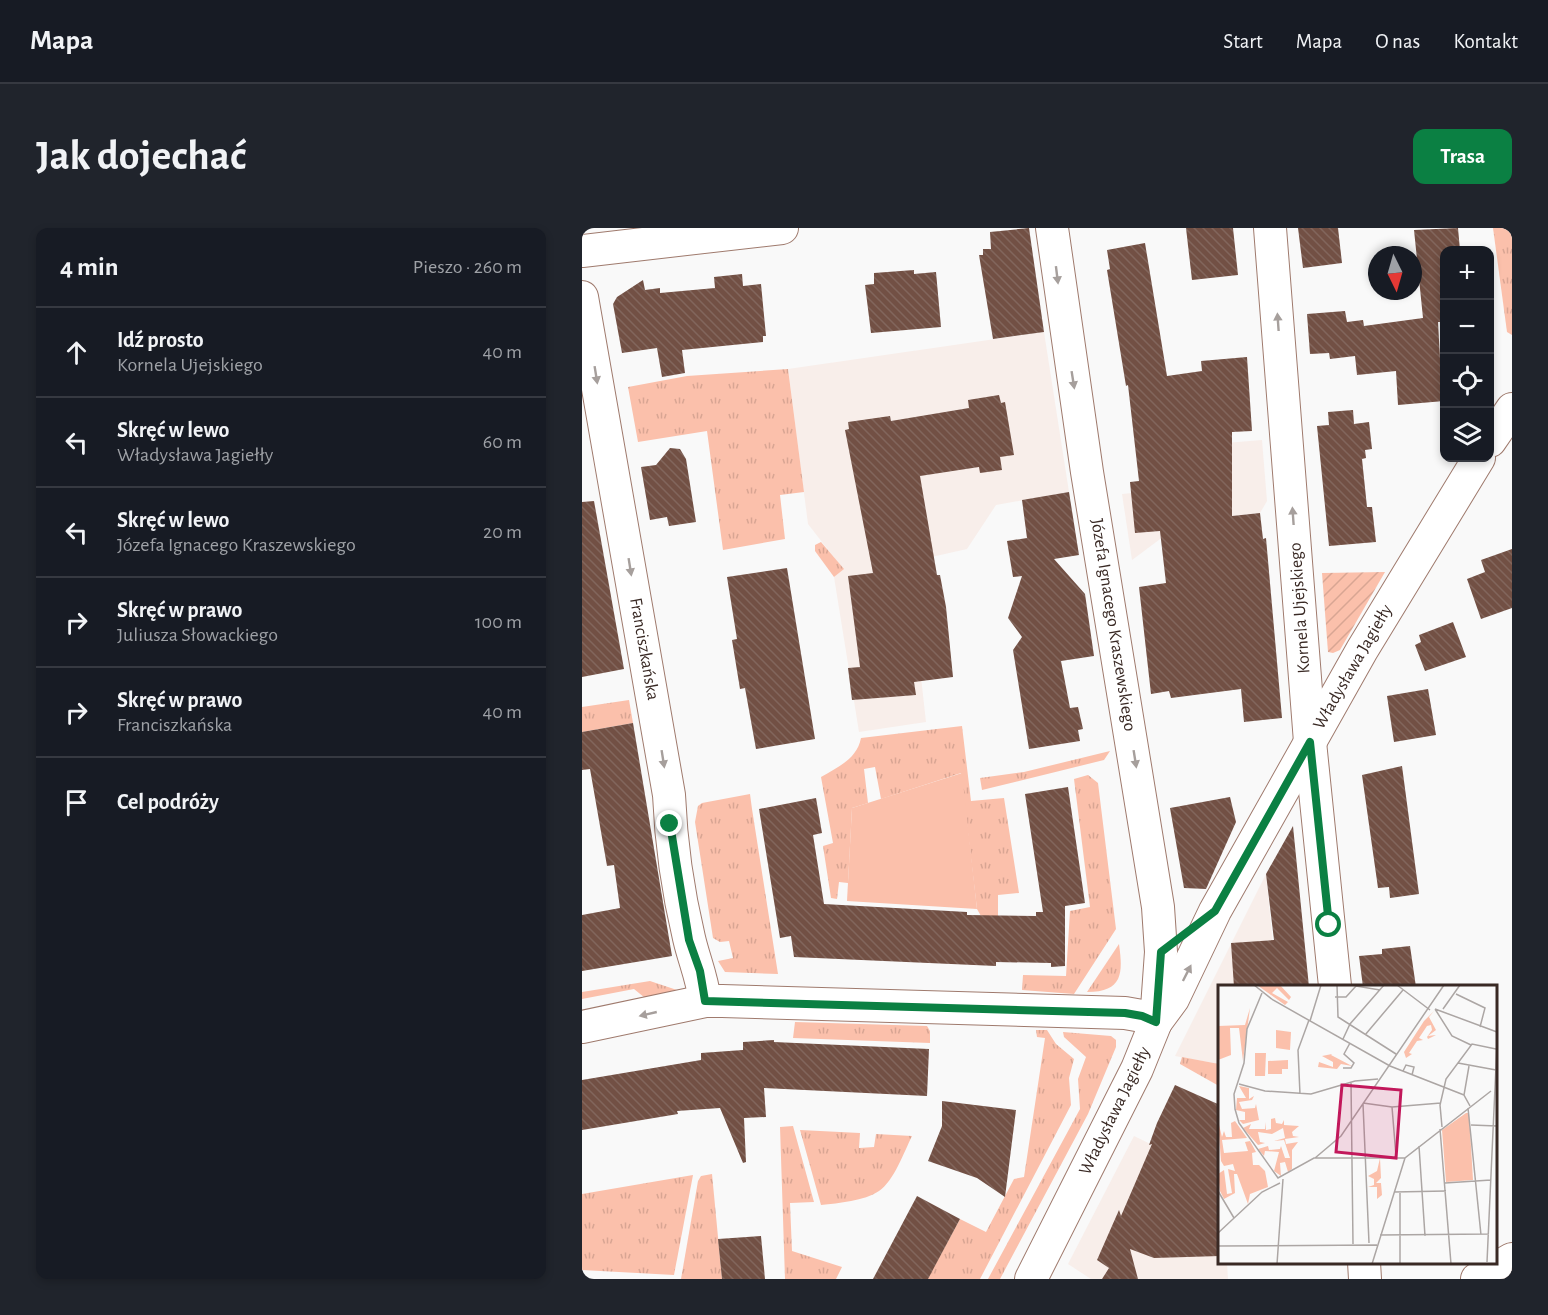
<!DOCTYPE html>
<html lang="pl">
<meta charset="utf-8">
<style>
:root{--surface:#171b24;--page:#20242c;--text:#f1f3f6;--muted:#9ea1a6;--line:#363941;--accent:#0b8043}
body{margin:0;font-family:"Alegreya Sans",sans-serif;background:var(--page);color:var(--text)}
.controls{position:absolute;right:18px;top:18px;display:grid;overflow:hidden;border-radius:12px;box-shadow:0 3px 9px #0003}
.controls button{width:54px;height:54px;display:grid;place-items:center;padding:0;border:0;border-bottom:2px solid var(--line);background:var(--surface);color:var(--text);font:30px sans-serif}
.compass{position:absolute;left:786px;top:18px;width:54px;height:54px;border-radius:50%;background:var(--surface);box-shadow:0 3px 9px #0003;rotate:175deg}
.stop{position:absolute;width:18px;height:18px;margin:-14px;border:4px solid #0b8043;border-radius:50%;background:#fff}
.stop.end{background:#0b8043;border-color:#fff;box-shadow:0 2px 6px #0008}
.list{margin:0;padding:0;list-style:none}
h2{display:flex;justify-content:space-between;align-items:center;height:78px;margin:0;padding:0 24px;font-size:26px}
h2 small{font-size:20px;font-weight:400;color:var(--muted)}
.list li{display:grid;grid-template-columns:39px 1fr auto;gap:18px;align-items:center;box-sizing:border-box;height:90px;padding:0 24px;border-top:2px solid var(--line)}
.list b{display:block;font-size:22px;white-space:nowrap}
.list p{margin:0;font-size:20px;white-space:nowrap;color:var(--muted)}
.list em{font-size:20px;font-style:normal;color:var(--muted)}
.icon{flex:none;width:33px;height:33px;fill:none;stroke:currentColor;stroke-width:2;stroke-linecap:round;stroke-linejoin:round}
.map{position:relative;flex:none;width:930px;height:1051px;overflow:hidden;border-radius:12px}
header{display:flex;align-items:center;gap:36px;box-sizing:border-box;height:84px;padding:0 30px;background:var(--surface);border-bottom:2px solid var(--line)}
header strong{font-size:28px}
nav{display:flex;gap:33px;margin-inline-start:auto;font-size:21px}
.intro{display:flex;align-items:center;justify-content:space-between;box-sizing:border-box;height:144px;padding:0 36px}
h1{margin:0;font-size:42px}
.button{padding:15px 27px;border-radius:12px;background:var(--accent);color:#fff;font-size:21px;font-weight:700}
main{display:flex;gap:36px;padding:0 36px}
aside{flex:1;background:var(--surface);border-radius:12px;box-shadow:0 3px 9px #0003}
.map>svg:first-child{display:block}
.built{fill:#f8eeea}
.grass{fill:url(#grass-tufts)}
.park{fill:#fbc0ab}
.garden{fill:url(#garden-furrows)}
.building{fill:url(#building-back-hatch)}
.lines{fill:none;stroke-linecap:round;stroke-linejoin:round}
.minor-casing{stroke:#9f7a6d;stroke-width:34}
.minor{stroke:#fff;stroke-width:32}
.oneway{fill:#a69f9c}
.route{stroke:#0b8043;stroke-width:8}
.labels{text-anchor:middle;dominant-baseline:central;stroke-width:6;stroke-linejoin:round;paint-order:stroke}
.street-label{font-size:18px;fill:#392924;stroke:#fff}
.inset-road{fill:none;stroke:#aca6a4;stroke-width:1.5}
.view{fill:#c2185b;fill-opacity:0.15;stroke:#c2185b;stroke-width:3}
.inset-edge{fill:none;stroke:#392924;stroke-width:3}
</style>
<header>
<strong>Mapa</strong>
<nav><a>Start</a><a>Mapa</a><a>O nas</a><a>Kontakt</a></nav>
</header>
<div class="intro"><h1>Jak dojechać</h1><a class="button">Trasa</a></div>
<main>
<aside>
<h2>4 min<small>Pieszo · 260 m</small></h2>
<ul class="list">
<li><svg class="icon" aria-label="ahead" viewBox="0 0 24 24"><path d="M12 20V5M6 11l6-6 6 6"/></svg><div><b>Idź prosto</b><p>Kornela Ujejskiego</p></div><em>40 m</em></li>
<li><svg class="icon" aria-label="left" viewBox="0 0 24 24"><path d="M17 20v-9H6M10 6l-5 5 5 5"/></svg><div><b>Skręć w lewo</b><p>Władysława Jagiełły</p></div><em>60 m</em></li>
<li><svg class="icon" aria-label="left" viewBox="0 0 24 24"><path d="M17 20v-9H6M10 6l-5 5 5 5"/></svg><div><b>Skręć w lewo</b><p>Józefa Ignacego Kraszewskiego</p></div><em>20 m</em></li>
<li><svg class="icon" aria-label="right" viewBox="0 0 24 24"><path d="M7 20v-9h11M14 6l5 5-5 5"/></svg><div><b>Skręć w prawo</b><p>Juliusza Słowackiego</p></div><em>100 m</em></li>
<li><svg class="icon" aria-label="right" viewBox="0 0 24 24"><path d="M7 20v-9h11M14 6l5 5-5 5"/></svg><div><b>Skręć w prawo</b><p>Franciszkańska</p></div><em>40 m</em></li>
<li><svg class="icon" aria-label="arrive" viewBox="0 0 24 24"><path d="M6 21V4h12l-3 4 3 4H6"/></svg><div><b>Cel podróży</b></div></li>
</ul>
</aside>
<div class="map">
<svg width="930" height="1051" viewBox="0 0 930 1051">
<defs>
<pattern id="grass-tufts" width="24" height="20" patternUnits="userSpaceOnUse" patternTransform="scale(1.5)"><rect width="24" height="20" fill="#fbc0ab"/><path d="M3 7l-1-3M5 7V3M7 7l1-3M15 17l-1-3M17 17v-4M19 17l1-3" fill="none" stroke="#d8a593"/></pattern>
<pattern id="garden-furrows" width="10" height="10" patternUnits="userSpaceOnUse" patternTransform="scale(1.5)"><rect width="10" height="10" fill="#fbc0ab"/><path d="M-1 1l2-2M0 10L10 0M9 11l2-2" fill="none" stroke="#d8a593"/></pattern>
<pattern id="building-back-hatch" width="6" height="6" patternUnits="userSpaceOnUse" patternTransform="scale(1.5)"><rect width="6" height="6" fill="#725044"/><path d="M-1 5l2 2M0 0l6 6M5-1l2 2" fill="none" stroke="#82665c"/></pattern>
</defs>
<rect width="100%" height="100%" fill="#f9f9f9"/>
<g class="built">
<polygon points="462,104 487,264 414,277 385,321 345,330 330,368 344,494 277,504 252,349 261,341 226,296 206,141"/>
<polygon points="680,212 685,273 678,285 631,290 613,285 550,332 540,266 610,259 607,218"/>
<polygon points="684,646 695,758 638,758 637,836 593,828"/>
<polygon points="552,908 612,937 637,942 638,1034 645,1035 646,1051 509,1051 486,1036"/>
</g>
<g class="grass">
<polygon points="911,0 930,0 930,107 925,104"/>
<polygon points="206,141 222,264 198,267 203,311 141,322 125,203 56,214 46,159 105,148"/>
<polygon points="239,314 262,341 252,349 233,323 233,317"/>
<polygon points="47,472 51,495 0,504 0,479"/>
<path d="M380,498L389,573L422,570L437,665L416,667V688H399L395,681L379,545L299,571L293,539L282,541L286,575L270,580L266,655L257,654L255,671L249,670L241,618L251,615L239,549C256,539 275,531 279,510Z"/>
<polygon points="528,523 522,532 400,562 398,550 442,544"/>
<polygon points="506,547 516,555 534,701 492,766 440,762 441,747 484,748 488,683 508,679 492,551"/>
<polygon points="168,566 170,581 196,746 143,744 136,733 151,730 147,713 138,714 131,710 113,594 116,578 120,575"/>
<path d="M537,716C541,745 541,764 505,764Z"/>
<polygon points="68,753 98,763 68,774 52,761 0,771 0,764"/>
<polygon points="213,794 345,798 348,803 348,815 211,810"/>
<polygon points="454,802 465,802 474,816 492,831 487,850 489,877 398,1051 342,1051 346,1050 378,991 404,1004 432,951 442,949 463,810 455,809"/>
<polygon points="481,804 529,808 534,812 534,819 506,886 418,1051 406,1051 498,881 496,851 504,829 482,809"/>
<polygon points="600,829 637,836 637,858 598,836"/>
<polygon points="211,898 232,974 208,975 210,1023 260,1039 254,1051 203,1051 198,899"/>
<path d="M218,902L278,905L277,920L292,919L294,906L330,908C322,924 312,953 297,963C282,973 257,975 239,977Z"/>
<polygon points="130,946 140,1051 99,1051 116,953 119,948"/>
<polygon points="111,947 92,1047 0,1042 0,966"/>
</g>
<polygon class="park" points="380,545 395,681 265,673 270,580"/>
<polygon class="garden" points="803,344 758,422 751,425 746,424 740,345"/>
<g class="building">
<polygon points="447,0 462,104 411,111 397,27 401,27 401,21 409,21 408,4"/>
<polygon points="604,0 651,0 656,47 610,52"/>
<polygon points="716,0 756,0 760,35 721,40"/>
<polygon points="876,0 878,22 862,22 862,94 856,94 859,148 862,148 862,173 816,177 814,143 775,147 773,128 748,131 747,125 728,126 725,86 763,83 765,94 781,92 782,98 841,90 832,2"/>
<polygon points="563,15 585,148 620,143 619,133 665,129 670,203 650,204 650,288 678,285 681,311 684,310 700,490 662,494 659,461 589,470 587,463 569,466 557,359 584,355 578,303 553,305 548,254 557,253 546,157 544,158 525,42 528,41 525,22"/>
<polygon points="332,42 332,46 354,44 359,99 289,105 283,57 292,56 292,45"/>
<polygon points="160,46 161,58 179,56 184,108 181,108 181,114 100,122 103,145 80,149 75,120 40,125 31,76 35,69 61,52 63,62 78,60 78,65 133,60 132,49"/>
<polygon points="417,167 419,175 423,174 432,227 418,229 420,242 398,245 397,239 338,248 355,347 358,347 364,379 371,449 332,454 334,467 270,472 266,440 278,439 266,348 291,345 263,202 267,201 266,194 308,188 309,193 387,180 386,172"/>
<polygon points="771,182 772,196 787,194 790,221 783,222 784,230 780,231 785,279 790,279 794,314 747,318 735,198 747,197 746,184"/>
<polygon points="88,220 98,221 104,231 114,294 87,298 85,289 68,292 59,239 74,237"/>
<polygon points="487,264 497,327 472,331 503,366 512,428 479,433 488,480 496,479 501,501 496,502 498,513 447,521 431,422 440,409 426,390 440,348 431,349 425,313 445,310 440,272"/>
<polygon points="12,273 42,441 0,449 0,274"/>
<polygon points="930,321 930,380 899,391 885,351 903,344 899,332"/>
<polygon points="205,340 233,511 174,521 163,460 158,461 150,412 155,411 145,349"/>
<polygon points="871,394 884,429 843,443 833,417 839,414 837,407"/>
<polygon points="846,461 854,507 812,514 805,468"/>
<polygon points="51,495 90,728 0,743 0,687 38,680 32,637 25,638 8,541 0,542 0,504"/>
<polygon points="820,538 837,666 808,670 807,659 796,660 780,547"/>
<polygon points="486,559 503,675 483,678 483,738 469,739 469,735 414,734 414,738 212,729 209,708 198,710 177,581 234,570 240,605 231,607 242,676 385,684 385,687 454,688 454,684 461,684 443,566"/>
<polygon points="648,569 654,594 624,661 602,660 588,580"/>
<polygon points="711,598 727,759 652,759 649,715 692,712 684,646"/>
<polygon points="828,718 834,759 781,759 777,728 800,726 800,721"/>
<polygon points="192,812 192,814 347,821 345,868 182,860 184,889 162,890 164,934 161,935 138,880 95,883 96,886 0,902 0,852 119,832 119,825 161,822 161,814"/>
<polygon points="593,857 638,877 638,1028 572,1030 548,1021 556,1051 520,1051 527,1040 515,1032 537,982 539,988 570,916 567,917 575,895"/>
<polygon points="360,873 434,882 423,969 395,950 346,933 360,898"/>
<polygon points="335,968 378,991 346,1051 291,1051"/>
<polygon points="179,1008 183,1051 140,1051 136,1011"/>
</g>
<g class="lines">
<g class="minor-casing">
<g id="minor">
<polyline points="470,0 505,244 576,679 579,724 574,794"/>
<polyline points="688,0 728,514 753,758"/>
<polyline points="0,23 200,0"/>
<path d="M0,69L87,567C89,615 96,664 107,710C112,732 120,749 123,773"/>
<polyline points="908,213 930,181"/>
<polyline points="0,799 123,773 140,773 543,785 560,788 574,794"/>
<polyline points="782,1034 783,1051"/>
<polyline points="449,1051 555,841 574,794 591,771 633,683 780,422 897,230"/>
<polyline points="895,1051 930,1031"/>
</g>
</g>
<use href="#minor" class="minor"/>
</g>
<defs><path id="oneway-solid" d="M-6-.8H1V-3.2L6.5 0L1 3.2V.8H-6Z" transform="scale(1.5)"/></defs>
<g class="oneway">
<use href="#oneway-solid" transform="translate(475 47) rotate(83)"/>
<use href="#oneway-solid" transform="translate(696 94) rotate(-94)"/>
<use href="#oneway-solid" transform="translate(14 147) rotate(81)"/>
<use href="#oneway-solid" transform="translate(491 152) rotate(81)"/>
<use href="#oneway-solid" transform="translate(711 288) rotate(-94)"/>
<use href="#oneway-solid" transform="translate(48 339) rotate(81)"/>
<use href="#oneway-solid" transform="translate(81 531) rotate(81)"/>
<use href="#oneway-solid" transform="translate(553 531) rotate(81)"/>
<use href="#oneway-solid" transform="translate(605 745) rotate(-63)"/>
<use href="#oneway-solid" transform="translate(66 786) rotate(167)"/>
</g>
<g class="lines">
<polyline class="route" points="88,596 107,712 118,743 123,773 543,785 560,788 574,794 579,724 633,683 728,514 747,697"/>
</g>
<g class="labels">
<g class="street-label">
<text transform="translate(718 380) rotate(-94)">Kornela Ujejskiego</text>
<text transform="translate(531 397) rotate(81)">Józefa Ignacego Kraszewskiego</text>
<text transform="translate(62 421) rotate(80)">Franciszkańska</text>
<text transform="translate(771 439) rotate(-60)">Władysława Jagiełły</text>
<text transform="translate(533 883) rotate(-64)">Władysława Jagiełły</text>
</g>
</g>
<g transform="translate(636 757)">
<rect width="279" height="279" fill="#f9f9f9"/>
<path d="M39,0H62L73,12L71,15L59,3L54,8L70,17L67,20ZM32,23L25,76L21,43H12L13,70L0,75V41L27,40ZM216,26L211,32L218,45L210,51L218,50L210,54L209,52L214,45L213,40L209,41L201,53L205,55L199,56L191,68L194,69L188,73L186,67L206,36ZM114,69L113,70L134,81L123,79L119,84L100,82L101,77L115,82V77L104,71ZM21,101L31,103V114L36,111L34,115L21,117L24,124L37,123L38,119L41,135L25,139L21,135H27V127L18,125L19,113H28ZM57,133L58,138L64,139L66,135V140L81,141L74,147L75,151L81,152L67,154L68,159L80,157L74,165V184L70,187L67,177L62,178L63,191L56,186L61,167L47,166L46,171L40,164L50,161L51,165L62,164L63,161L67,173H72L66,155L56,156L67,153L65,143L54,149L40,147L42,157L47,158L40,160L25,143L33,139L31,144H47V137L48,145L53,144V134ZM0,136L4,152L6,146L8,152H14L13,138L17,136L29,153L4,155L6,168L30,166L27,157L32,156L38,167L34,168L35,180H41L47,186L50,202L32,209L30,219L19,189H16L17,208L6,214L2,206L0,189L6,185L9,209L14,208L10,184L17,186L15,179L6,181L3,176ZM162,173L163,193L158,198H163L164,210L159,214V202H150L156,200V194L150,191L159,186Z" fill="#fbc0ab"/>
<path d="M58,45L73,47L72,65L58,63ZM37,68H48L47,91H37ZM70,75V84H64V89H50V76ZM248,128H251L255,195L228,197L224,145Z" fill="#fbc0ab"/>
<path class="inset-road" d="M36,0L55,15L172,81L246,110M119,0L120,32L178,69M179,0L212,25M44,8L29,44L26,78L16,109L17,124L21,138L60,193L96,173H187M238,9L267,23L262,42M117,12H128L138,1L162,5M217,24L279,47M217,24L234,51L253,60M225,24L242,0M92,36L103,0M147,50L185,5M125,54L132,39L166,0M240,78L278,85M251,81L246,110L252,121M125,83H133L136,78L126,69L132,58M185,86L188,80L196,82L194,90M133,97L135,259M21,99L47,106L93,109L137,96L160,94M82,109L80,65L91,35M145,118L174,122L223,118M145,119L151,258M174,122L178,171M250,123L263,250M253,140L279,141M224,142L222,120L228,94L254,59L278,64M222,144L233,279M201,161L207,251M97,173L123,151L226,0M227,198L273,195M0,206L16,233M176,207L228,206M182,208V279M0,248L44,207L62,198M162,250L271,249M0,261L159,260M269,277L279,59M59,279L65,194M154,279L187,173L273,106"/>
<path class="view" d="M124,100L183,105L178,173L118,167Z"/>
<rect width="279" height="279" class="inset-edge"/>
</g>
</svg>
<div class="controls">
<button>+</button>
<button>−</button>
<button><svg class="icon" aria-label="locate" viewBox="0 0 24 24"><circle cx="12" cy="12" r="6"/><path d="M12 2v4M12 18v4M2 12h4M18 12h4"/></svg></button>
<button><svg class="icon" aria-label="layers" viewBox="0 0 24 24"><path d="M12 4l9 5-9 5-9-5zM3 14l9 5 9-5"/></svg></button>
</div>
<svg class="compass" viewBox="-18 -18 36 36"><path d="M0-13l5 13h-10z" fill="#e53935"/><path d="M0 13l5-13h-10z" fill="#9ea1a6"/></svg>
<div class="stop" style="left:747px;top:697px"></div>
<div class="stop end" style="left:88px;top:596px"></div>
</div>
</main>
